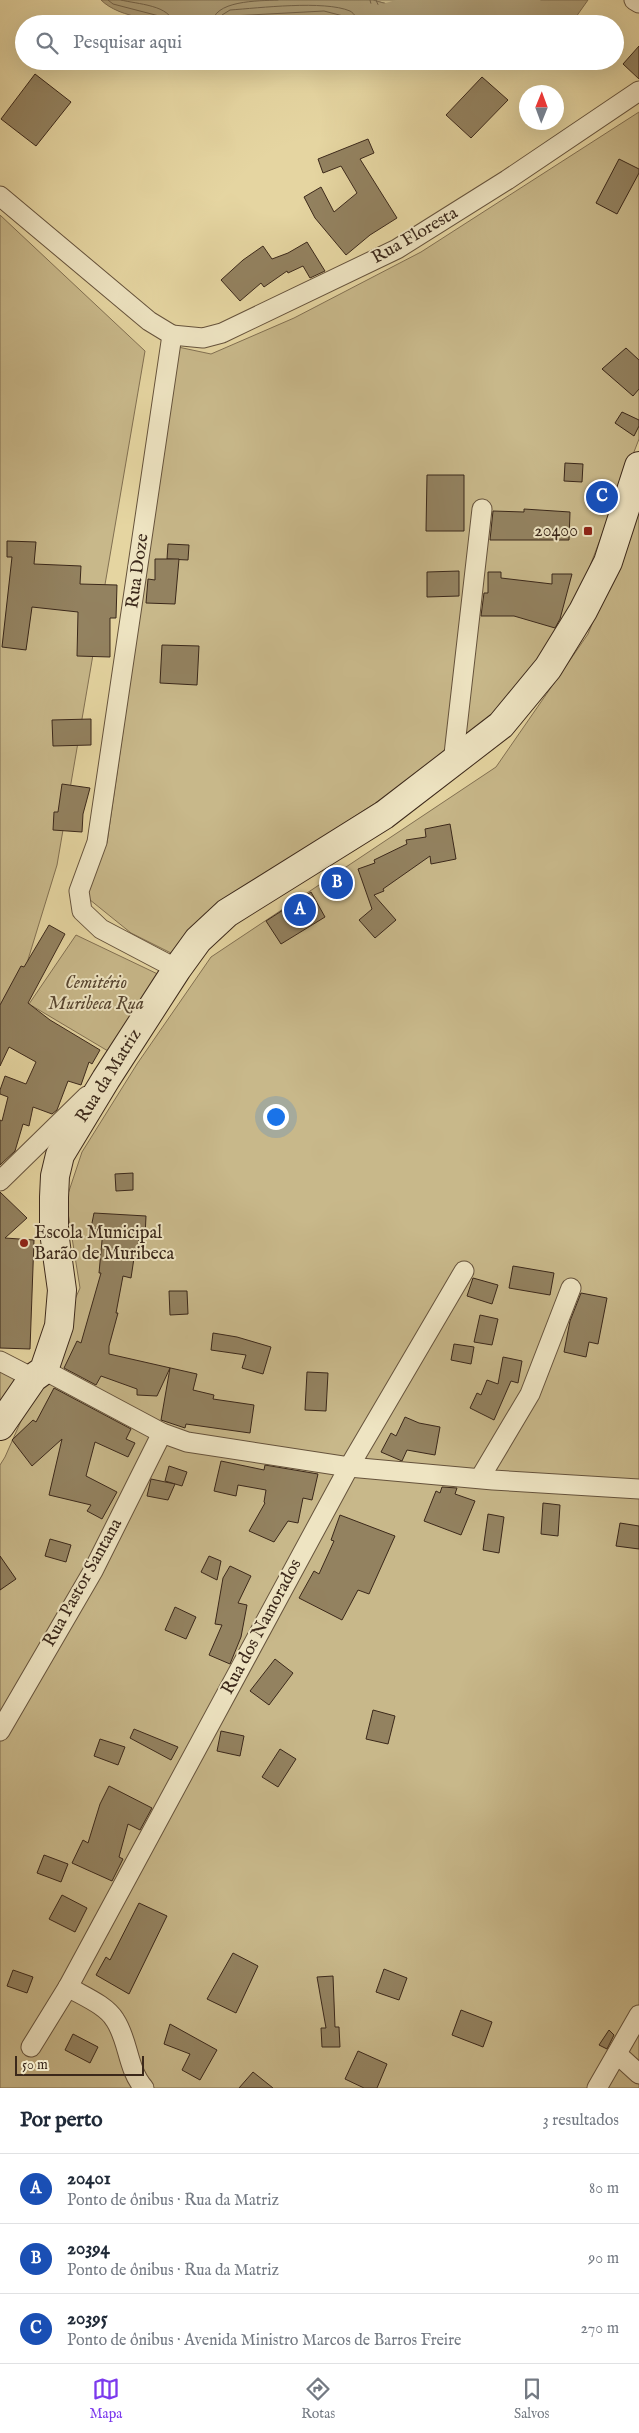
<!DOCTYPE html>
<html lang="pt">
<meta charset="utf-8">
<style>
:root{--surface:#fff;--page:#f6f6f7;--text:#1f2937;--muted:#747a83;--line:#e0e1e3;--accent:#7c3aed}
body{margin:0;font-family:"IM FELL English",serif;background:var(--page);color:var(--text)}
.compass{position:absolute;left:519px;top:85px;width:45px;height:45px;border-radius:50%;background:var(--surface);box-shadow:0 5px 20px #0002;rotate:1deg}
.scale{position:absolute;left:15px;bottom:12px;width:129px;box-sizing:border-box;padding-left:5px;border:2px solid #3b281a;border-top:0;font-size:14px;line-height:18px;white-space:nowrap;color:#3b281a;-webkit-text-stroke:4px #eee4c2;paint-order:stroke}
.you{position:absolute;left:275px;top:1116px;width:18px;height:18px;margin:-12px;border:4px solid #fff;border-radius:50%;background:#1a73e8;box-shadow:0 0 0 8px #1a73e833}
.badge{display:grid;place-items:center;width:32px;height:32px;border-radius:50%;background:var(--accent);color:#fff;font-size:16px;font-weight:700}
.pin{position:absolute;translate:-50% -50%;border:2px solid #fff;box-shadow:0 1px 5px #0006}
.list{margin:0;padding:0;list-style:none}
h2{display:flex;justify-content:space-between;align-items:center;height:65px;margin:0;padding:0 20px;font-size:21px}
h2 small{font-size:16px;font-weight:400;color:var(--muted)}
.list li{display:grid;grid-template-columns:32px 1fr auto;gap:15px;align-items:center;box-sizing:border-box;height:70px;padding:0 20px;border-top:1px solid var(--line)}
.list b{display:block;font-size:19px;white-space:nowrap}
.list p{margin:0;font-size:16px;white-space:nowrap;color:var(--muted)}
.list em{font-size:16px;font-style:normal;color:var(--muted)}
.icon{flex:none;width:28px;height:28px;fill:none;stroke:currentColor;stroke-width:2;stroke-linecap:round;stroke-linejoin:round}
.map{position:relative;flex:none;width:639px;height:2088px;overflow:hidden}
.search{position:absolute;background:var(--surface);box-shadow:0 5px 20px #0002;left:15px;right:15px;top:15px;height:55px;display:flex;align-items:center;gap:12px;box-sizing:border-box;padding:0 18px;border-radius:28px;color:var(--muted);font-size:19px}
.sheet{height:275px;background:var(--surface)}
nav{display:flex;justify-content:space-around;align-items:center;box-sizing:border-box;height:70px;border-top:1px solid var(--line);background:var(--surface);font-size:14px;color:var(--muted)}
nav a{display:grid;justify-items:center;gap:2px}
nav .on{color:var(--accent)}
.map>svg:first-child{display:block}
.green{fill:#c8b88a;stroke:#827052}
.water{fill:#ab9a73;stroke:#7e6c4f}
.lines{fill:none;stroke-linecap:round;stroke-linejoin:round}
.shore{stroke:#736146;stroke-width:1}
.river{stroke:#ab9a73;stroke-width:31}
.building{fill:#938260;stroke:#3b281a}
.street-casing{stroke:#66533c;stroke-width:21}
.secondary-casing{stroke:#3b281a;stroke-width:30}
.street{stroke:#eee4c2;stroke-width:19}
.secondary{stroke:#eee4c2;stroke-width:28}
.poi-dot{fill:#8f2418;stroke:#eee4c2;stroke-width:2}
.labels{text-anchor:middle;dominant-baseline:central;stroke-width:4;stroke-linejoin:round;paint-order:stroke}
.street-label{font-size:18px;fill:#3b281a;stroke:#eee4c2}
.poi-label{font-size:18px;fill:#3b281a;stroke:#eee4c2;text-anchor:end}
.park-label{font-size:18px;font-style:italic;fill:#574530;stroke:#eee4c2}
</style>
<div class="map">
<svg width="639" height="2088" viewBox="0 0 639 2088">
<rect width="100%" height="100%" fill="#e5d5a1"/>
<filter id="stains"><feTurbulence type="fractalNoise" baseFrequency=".004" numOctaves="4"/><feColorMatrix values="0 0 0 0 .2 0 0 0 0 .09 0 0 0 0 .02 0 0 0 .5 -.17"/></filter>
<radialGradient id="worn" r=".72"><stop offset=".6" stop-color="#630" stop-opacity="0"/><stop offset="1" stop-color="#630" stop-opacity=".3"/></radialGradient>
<g class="green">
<polygon points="372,0 516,0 514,2 422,13"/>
<polygon points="639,112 639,439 578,597 539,659 485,728 443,759 223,902 173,954 131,933 79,891 107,843 178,347 211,354 294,318 421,252"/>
<polygon points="0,215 145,351 57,865 0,1051"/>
<polygon points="639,508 639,2088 0,2088 0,1465 5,1457 80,1288 66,1200 82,1152 137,1064 211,957 496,767 588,634"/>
<polygon points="76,935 166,978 113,1054 29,1004"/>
<polygon points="0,1368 19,1379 0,1419"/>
</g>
<path class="water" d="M101,0H373L398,7L446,14L514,2L516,0H588L571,24H355C345,21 333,16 322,16C270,17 138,37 101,0Z"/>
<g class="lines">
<g class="shore">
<polyline points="108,0 113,4 163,17 167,24"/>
<path d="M121,0C136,4 172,5 173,24"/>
<polyline points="370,0 372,8 378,13 436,24"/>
<polyline points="376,0 379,7 396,12 446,19 513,7 517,5 518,0"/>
<path d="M212,24C213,0 258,1 278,0"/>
<path d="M220,24L222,15L230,10C259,8 324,0 350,11C355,14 357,18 357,24"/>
<polyline points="226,24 227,19 231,16 324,11 347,17 351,24"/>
<polyline points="455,24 516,13 523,8 524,0"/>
</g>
<g class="river">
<polyline points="428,0 434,6 514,9 525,0"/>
<polyline points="370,19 380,21 406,13 418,0"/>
</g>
</g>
<g class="building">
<polygon points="639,46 639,79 623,64"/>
<polygon points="35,74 71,102 36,146 1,119"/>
<polygon points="482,77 508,100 471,138 446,115"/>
<polygon points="368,139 374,153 360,159 397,218 370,235 346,255 315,218 304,197 321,187 334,212 357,193 341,166 323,173 318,159"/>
<polygon points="619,159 639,169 639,173 617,214 596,203"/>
<polygon points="307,242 325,271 310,278 303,266 288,273 287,271 264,287 261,283 240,301 221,280 243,260 263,246 272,259 288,253"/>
<polygon points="626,348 639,360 639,389 633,396 602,369"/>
<polygon points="622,412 639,420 639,426 634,436 615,423"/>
<polygon points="565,463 583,464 582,482 564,481"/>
<polygon points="427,475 464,475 464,531 426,531"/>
<polygon points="524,509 570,512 569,540 490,540 493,511 524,512"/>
<polygon points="7,541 36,542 34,564 81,566 80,584 117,585 116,618 110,618 110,657 77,656 78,612 32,607 26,650 2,647 12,557 7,557"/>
<polygon points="168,544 189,545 188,560 167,559"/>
<polygon points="155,559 179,559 175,604 146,603 148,579 155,580"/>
<polygon points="459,571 459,596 427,597 427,572"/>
<polygon points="488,572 501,572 501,578 552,584 552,574 572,574 560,619 555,628 514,616 481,616 484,593 488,593"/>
<polygon points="162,645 199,646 197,685 160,683"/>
<polygon points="91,719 91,745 53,746 52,720"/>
<polygon points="62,784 90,788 83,814 82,832 53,830 54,812 58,812"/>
<polygon points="450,824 456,859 431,864 430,856 383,889 384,891 374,895 396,920 375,938 359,920 372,909 358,869 375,863 374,860 407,844 406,840 426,837 425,829"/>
<polygon points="311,892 325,917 281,944 266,921"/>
<polygon points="49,925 65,934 28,1003 50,1020 100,1050 92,1064 89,1062 81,1085 68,1081 57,1110 52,1114 33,1107 29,1126 23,1124 15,1151 0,1165 0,1120 2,1121 8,1097 0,1094 0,1090 5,1076 26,1084 36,1062 9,1047 0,1066 0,1005 21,966 24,967"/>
<polygon points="133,1173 133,1190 116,1191 115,1174"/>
<polygon points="0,1192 27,1218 5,1238 34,1240 30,1349 0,1348"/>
<polygon points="94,1213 146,1216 145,1237 139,1236 137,1258 134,1258 131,1278 123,1276 116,1313 118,1313 109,1346 109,1354 197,1374 193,1390 214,1395 213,1399 254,1405 250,1433 186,1424 185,1428 161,1420 170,1368 157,1396 137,1395 137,1389 101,1376 96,1385 64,1368 77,1341 81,1343 101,1273 99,1273 103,1230 91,1228"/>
<polygon points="513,1266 554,1273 550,1295 509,1288"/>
<polygon points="473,1278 498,1285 492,1304 467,1296"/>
<polygon points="169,1291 187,1291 188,1314 170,1315"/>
<polygon points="581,1293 607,1298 598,1344 589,1342 586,1357 564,1352 570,1321"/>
<polygon points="480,1315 498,1319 492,1345 474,1342"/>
<polygon points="213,1333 237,1337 271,1347 263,1374 242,1368 246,1355 211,1350"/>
<polygon points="454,1344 474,1347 471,1364 451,1360"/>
<polygon points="503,1357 522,1361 518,1383 511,1381 494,1420 470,1408 477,1393 481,1395 487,1380 498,1384"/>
<polygon points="307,1372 328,1373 326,1411 305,1410"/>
<polygon points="54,1388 131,1429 126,1439 135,1443 128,1457 95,1442 86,1476 117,1492 102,1519 87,1511 91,1505 49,1495 62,1439 32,1466 12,1440 33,1420 36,1422"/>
<polygon points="405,1417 419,1423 440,1427 435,1455 407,1450 402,1461 381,1452 391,1433 396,1436"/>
<polygon points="221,1461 264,1470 265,1465 318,1474 312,1500 303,1498 298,1523 288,1521 274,1542 249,1531 265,1503 264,1502 266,1490 238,1485 236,1496 214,1491"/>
<polygon points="169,1466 187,1472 182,1486 165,1481"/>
<polygon points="151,1479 175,1484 168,1500 147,1496"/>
<polygon points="442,1487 457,1488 455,1494 475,1501 461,1535 424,1521 436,1491 440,1493"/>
<polygon points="543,1503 560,1505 558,1536 541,1534"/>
<polygon points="488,1514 504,1517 499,1553 483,1550"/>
<polygon points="340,1515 395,1536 369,1594 358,1590 342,1620 299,1598 314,1571 319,1574 334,1541 331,1540"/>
<polygon points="620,1523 639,1526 639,1549 616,1546"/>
<polygon points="50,1539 71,1545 66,1562 45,1556"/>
<polygon points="0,1556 16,1579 0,1590"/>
<polygon points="209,1556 221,1561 217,1580 201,1572"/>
<polygon points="230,1566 251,1576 238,1603 247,1605 241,1637 230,1664 209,1655 222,1625 215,1624 223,1578"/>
<polygon points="175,1607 196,1617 186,1639 165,1630"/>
<polygon points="275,1659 293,1673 269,1705 250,1691"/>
<polygon points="373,1710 395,1716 388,1744 366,1739"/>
<polygon points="134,1729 178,1747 171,1760 130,1738"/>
<polygon points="221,1731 244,1736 240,1756 217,1751"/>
<polygon points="100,1739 125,1747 118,1765 94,1756"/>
<polygon points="280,1749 296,1759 278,1787 262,1777"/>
<polygon points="109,1786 152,1808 140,1830 128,1824 119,1857 123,1859 112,1881 72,1863 83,1840 88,1843 100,1804"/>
<polygon points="44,1855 68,1864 61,1882 37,1873"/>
<polygon points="62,1895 87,1908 75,1932 49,1919"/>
<polygon points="139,1903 167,1916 129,1994 96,1975 106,1957 110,1960"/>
<polygon points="233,1953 258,1966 236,2013 207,1999"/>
<polygon points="384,1969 407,1978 399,2000 376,1992"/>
<polygon points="13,1970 33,1977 27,1993 7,1986"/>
<polygon points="333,1976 335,2027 339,2027 340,2047 322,2047 321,2028 326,2028 317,1977"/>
<polygon points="461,2010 492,2022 483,2047 452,2035"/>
<polygon points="170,2024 217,2050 200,2080 182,2070 190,2054 164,2044"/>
<polygon points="609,2030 614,2035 607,2049 599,2045"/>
<polygon points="73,2034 98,2047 90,2063 65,2050"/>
<polygon points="358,2051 387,2064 377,2088 364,2088 345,2079"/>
<polygon points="253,2072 273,2088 239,2088"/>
</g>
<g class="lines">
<g class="street-casing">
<g id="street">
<polyline points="634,0 639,3"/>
<polyline points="0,196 149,321 172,335 97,842 79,891 82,911 101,929 177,969"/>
<polyline points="172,335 203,338 222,333 397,249 507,180 639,91"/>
<polyline points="453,763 482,509"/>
<polyline points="0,1181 87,1096"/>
<polyline points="0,1361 33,1378"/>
<polyline points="44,1370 162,1433 187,1442 349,1467 493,1480 639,1489"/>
<polyline points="480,1478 530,1394 571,1288"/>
<polyline points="0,1731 93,1571 162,1433"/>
<path d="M68,1987C83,1996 106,2005 115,2020C129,2041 127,2069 144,2088"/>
<polyline points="31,2047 68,1987 349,1467 464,1271"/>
<polyline points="617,2054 639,2074"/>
<polyline points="597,2088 639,2015"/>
</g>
</g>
<g class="secondary-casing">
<polyline id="secondary" points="0,1426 33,1378 44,1370 59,1326 62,1290 54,1232 54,1197 55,1176 60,1155 106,1079 177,969 198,940 227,913 384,815 501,725 548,668 583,611 608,562 639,466"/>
</g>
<use href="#street" class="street"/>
<use href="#secondary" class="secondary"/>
</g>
<g class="poi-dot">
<rect x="583" y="526" width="10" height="10" rx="2.5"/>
<circle cx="24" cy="1243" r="5"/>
</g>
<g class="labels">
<g class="street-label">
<text transform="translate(415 236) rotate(-30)">Rua Floresta</text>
<text transform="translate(138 571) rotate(-82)">Rua Doze</text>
<text transform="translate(109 1076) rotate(-58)">Rua da Matriz</text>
<text transform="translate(83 1583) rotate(-61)">Rua Pastor Santana</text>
<text transform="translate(262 1627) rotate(-62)">Rua dos Namorados</text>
</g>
<g class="poi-label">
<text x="578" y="531">20400</text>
<text x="34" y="1233" text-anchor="start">Escola Municipal<tspan x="34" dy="21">Barão de Muribeca</tspan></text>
</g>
<g class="park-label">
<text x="96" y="983">Cemitério<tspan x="96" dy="21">Muribeca Rua</tspan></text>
</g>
</g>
<rect width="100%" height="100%" filter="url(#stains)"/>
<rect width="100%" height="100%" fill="url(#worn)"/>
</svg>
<svg class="compass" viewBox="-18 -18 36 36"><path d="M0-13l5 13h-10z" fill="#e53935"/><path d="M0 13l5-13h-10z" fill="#747a83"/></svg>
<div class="scale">50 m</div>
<div class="you"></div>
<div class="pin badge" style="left:300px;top:910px;background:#1a4fb4">A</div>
<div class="pin badge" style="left:337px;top:883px;background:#1a4fb4">B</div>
<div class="pin badge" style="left:602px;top:497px;background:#1a4fb4">C</div>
<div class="search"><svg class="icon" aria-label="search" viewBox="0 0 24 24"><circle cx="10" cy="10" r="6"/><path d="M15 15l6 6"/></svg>Pesquisar aqui</div>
</div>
<section class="sheet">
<h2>Por perto<small>3 resultados</small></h2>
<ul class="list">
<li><span class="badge" style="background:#1a4fb4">A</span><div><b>20401</b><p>Ponto de ônibus · Rua da Matriz</p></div><em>80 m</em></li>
<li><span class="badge" style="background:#1a4fb4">B</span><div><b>20394</b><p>Ponto de ônibus · Rua da Matriz</p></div><em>90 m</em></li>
<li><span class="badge" style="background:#1a4fb4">C</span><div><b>20395</b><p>Ponto de ônibus · Avenida Ministro Marcos de Barros Freire</p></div><em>270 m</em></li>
</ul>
</section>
<nav>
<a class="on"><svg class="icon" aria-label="map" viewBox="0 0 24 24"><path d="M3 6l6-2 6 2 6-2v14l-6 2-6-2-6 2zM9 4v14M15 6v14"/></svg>Mapa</a>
<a><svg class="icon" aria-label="directions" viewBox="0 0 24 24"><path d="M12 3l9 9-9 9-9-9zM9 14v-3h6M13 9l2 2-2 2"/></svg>Rotas</a>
<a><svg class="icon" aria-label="saved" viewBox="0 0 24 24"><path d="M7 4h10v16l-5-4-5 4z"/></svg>Salvos</a>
</nav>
